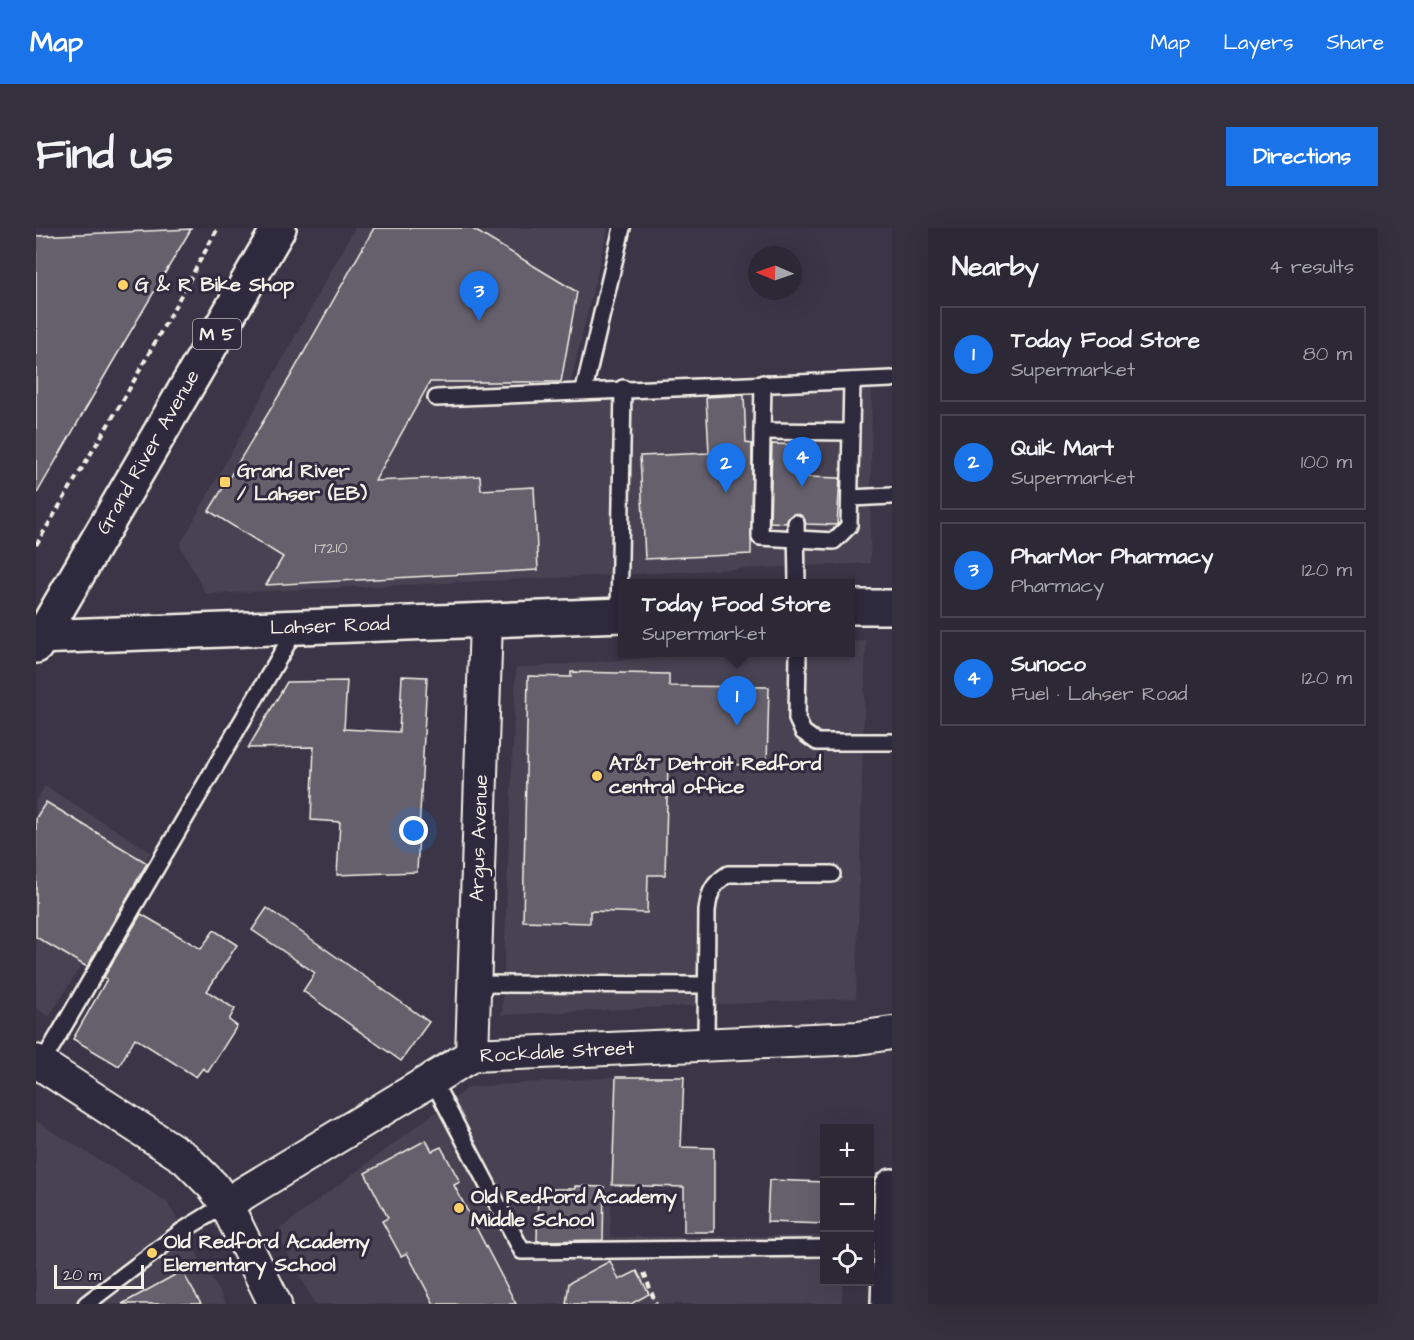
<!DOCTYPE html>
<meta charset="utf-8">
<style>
:root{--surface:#2c2835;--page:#34303d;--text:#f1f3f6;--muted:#a6a6ad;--line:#484450;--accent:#1a73e8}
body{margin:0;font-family:"Architects Daughter",sans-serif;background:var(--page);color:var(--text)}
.controls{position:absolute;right:18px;bottom:18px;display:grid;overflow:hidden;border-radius:0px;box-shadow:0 6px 24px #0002}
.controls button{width:54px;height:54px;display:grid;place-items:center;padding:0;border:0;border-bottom:2px solid var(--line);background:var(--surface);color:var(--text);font:30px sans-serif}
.compass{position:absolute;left:712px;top:18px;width:54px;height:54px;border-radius:50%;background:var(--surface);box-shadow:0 6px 24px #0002;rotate:272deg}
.scale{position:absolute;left:18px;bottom:15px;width:90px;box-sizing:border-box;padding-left:6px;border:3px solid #f4f1e8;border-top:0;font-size:16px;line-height:21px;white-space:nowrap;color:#f4f1e8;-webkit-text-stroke:4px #2f2a3d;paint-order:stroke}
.you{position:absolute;left:378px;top:603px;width:21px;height:21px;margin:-15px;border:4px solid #fff;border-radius:50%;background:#1a73e8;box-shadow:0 0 0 9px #1a73e833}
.badge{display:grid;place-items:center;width:39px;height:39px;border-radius:50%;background:var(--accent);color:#fff;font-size:20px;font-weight:700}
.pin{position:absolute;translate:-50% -50px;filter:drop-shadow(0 2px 3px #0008)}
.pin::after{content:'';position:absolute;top:32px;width:21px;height:18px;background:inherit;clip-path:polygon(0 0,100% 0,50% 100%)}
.popup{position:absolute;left:582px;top:351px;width:237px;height:78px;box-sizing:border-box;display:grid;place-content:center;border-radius:0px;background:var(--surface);filter:drop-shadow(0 2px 4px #0005);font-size:20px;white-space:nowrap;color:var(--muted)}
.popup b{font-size:22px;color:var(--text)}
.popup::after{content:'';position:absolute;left:50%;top:100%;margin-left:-12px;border:12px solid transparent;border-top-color:var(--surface)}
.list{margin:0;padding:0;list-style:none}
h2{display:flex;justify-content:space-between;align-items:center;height:78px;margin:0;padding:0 24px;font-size:26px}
h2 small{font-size:20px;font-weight:400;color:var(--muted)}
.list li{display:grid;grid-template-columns:39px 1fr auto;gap:18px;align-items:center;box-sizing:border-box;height:96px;margin:0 12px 12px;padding:0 12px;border:2px solid var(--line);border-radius:0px}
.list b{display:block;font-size:22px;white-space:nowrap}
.list p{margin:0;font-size:20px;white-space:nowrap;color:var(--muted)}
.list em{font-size:20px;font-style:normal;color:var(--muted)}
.icon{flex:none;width:33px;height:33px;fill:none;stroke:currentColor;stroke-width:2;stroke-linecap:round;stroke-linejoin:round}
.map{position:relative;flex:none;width:856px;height:1076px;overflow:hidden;border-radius:0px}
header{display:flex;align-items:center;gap:36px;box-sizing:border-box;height:84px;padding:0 30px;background:var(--accent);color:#fff}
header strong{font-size:28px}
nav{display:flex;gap:33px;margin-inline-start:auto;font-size:21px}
.intro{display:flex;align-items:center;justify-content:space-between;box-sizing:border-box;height:144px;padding:0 36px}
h1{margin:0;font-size:42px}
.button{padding:15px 27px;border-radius:0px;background:var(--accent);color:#fff;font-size:21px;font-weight:700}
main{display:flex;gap:36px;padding:0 36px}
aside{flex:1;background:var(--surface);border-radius:0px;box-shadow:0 6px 24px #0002}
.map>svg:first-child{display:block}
.built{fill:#484352}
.building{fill:#65616c;stroke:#f4f1e8;stroke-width:1.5}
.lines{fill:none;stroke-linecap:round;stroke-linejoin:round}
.service-casing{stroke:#f4f1e8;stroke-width:20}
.minor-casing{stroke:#f4f1e8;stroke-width:36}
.secondary-casing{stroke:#f4f1e8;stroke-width:38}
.primary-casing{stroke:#f4f1e8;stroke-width:38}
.path{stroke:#f4f1e8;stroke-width:4;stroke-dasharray:6 4.5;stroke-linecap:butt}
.service{stroke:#2f2a3d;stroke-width:15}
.minor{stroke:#2f2a3d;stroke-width:32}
.secondary{stroke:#2f2a3d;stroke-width:33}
.primary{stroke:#2f2a3d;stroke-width:33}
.poi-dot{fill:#ffd166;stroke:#2f2a3d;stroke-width:2}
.labels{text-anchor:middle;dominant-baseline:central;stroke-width:6;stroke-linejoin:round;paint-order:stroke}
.number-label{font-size:16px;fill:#d0cdc9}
.shield{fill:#2f2a3d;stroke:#b9b5b5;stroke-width:1.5}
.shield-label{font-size:18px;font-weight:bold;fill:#f4f1e8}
.poi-label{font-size:20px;font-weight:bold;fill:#f4f1e8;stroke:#2f2a3d;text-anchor:start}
.street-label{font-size:20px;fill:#f4f1e8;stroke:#2f2a3d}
</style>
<header>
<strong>Map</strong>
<nav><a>Map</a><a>Layers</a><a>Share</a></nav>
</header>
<div class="intro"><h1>Find us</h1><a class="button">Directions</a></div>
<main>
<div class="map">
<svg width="856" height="1076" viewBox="0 0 856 1076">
<rect width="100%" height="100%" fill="#3b3647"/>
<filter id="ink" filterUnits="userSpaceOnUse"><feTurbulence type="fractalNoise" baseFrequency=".0167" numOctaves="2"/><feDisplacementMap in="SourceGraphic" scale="12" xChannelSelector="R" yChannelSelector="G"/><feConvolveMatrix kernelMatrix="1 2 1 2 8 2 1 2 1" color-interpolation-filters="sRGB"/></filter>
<g filter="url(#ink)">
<g class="built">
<polygon points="319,0 572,0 531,169 836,158 834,335 170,366 144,317"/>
<polygon points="830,412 820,770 466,787 480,440 676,425 815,424 815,414"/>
<polygon points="9,558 115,624 13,789 0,780 0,573"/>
<polygon points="580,849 574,1009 788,1008 788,1054 807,1054 806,1076 279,1076 240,1004 433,859"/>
<polygon points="0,893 131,974 190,1076 0,1076"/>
</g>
<g class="building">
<polygon points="338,0 435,0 541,64 525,154 394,154 339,253 444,248 445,262 498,259 502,342 230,357 247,329 173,283 254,149"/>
<polygon points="155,1 72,142 0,267 0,8"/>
<polygon points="708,167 710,215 716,216 715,326 609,331 604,228 673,225 670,169"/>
<polygon points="736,216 772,217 771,249 804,250 801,297 770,296 768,290 760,285 755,287 750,295 734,294"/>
<polygon points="535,444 633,446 633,458 733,459 731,537 632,536 629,647 612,647 611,685 554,683 554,695 487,693 492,448 535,449"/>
<polygon points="366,448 391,449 381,644 301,647 304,594 275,592 278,519 212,520 251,454 311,453 308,501 363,504"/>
<polygon points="10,574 111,635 51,739 0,709 0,590"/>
<polygon points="231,680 393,794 365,833 267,763 279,745 216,702"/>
<polygon points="105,686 165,721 178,702 201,717 171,763 199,781 193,792 201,798 172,844 167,840 160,849 99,810 83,838 37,811 71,751 68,749"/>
<polygon points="580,849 648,849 645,919 678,920 678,1004 648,1004 648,959 576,957"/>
<polygon points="390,912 396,923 405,919 424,954 418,957 480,1076 398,1076 371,1025 365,1028 346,993 352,990 329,945"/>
<polygon points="733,952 789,954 789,996 731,994"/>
<polygon points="539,958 568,959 567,1012 501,1013 502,961 539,961"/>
<polygon points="574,1033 583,1052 601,1043 613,1066 595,1076 530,1076 533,1055"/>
<polygon points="146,1043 165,1076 86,1076"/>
</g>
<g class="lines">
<g class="service-casing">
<g id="service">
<polyline points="727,155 724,309 798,313 813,298 816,153"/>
<polyline points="548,162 586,0"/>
<polyline points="400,170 856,151"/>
<polyline points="726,203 815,204"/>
<polyline points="814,270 856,268"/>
<polyline points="760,295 761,356"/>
<polyline points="583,388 587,160"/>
<polyline points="762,424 761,491 767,504 781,514 856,514"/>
<polyline points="439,756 670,757"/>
<path d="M670,817L671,683C673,664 677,656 692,646H796"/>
<polyline points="5,837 261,399"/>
<polyline points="396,851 486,1023 788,1020"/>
<polyline points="50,1076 146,1003 190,976"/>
</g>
</g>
<g class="minor-casing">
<g id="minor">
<polyline points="436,827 450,393"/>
<polyline points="0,833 149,930 177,958 190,976 239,1076"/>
<polyline points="190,976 436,827 822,810 856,805"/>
</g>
</g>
<g class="secondary-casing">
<g id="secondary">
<polyline points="815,379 856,379"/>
<polyline points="0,409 587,387"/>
<polyline points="852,1076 856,958"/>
</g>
</g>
<g class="primary-casing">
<polyline id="primary" points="0,418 243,0"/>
</g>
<g class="path">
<polyline points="0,317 90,167 182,0"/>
<polyline points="608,1045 620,1076"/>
</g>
<use href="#service" class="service"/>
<use href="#minor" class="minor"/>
<use href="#secondary" class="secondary"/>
<use href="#primary" class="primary"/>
</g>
</g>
<g class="poi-dot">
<circle cx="87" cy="57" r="6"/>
<rect x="183" y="248" width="12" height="12" rx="3"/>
<circle cx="561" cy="548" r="6"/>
<circle cx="423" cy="980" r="6"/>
<circle cx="116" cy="1025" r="6"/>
</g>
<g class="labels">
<g class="number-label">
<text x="295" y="320">17210</text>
</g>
<rect class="shield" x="157" y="91" width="48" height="30" rx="4.5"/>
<g class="shield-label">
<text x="181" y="106">M 5</text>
</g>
<g class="poi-label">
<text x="99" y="57">G &amp; R Bike Shop</text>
<text x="201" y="243">Grand River<tspan x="201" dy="23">/ Lahser (EB)</tspan></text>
<text x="573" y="536">AT&amp;T Detroit Redford<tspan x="573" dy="23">central office</tspan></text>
<text x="435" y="969">Old Redford Academy<tspan x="435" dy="23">Middle School</tspan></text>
<text x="128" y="1014">Old Redford Academy<tspan x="128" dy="23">Elementary School</tspan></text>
</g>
<g class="street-label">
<text transform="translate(112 224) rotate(-60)">Grand River Avenue</text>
<text transform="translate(294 398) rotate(-2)">Lahser Road</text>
<text transform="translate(443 610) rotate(-88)">Argus Avenue</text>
<text transform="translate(521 824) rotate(-3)">Rockdale Street</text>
</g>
</g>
</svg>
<div class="controls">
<button>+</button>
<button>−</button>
<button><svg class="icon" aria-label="locate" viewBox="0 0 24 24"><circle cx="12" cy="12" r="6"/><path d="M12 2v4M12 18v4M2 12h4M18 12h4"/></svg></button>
</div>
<svg class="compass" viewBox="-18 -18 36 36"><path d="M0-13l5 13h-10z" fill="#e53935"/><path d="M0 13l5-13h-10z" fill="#a6a6ad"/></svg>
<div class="scale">20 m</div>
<div class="you"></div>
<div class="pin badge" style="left:701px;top:498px">1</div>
<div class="popup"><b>Today Food Store</b>Supermarket</div>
<div class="pin badge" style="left:690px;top:265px">2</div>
<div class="pin badge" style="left:443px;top:93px">3</div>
<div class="pin badge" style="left:766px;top:259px">4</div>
</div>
<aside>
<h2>Nearby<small>4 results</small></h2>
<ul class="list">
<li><span class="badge">1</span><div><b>Today Food Store</b><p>Supermarket</p></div><em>80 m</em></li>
<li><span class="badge">2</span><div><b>Quik Mart</b><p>Supermarket</p></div><em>100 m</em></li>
<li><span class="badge">3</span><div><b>PharMor Pharmacy</b><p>Pharmacy</p></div><em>120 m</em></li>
<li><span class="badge">4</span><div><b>Sunoco</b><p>Fuel · Lahser Road</p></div><em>120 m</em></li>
</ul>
</aside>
</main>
